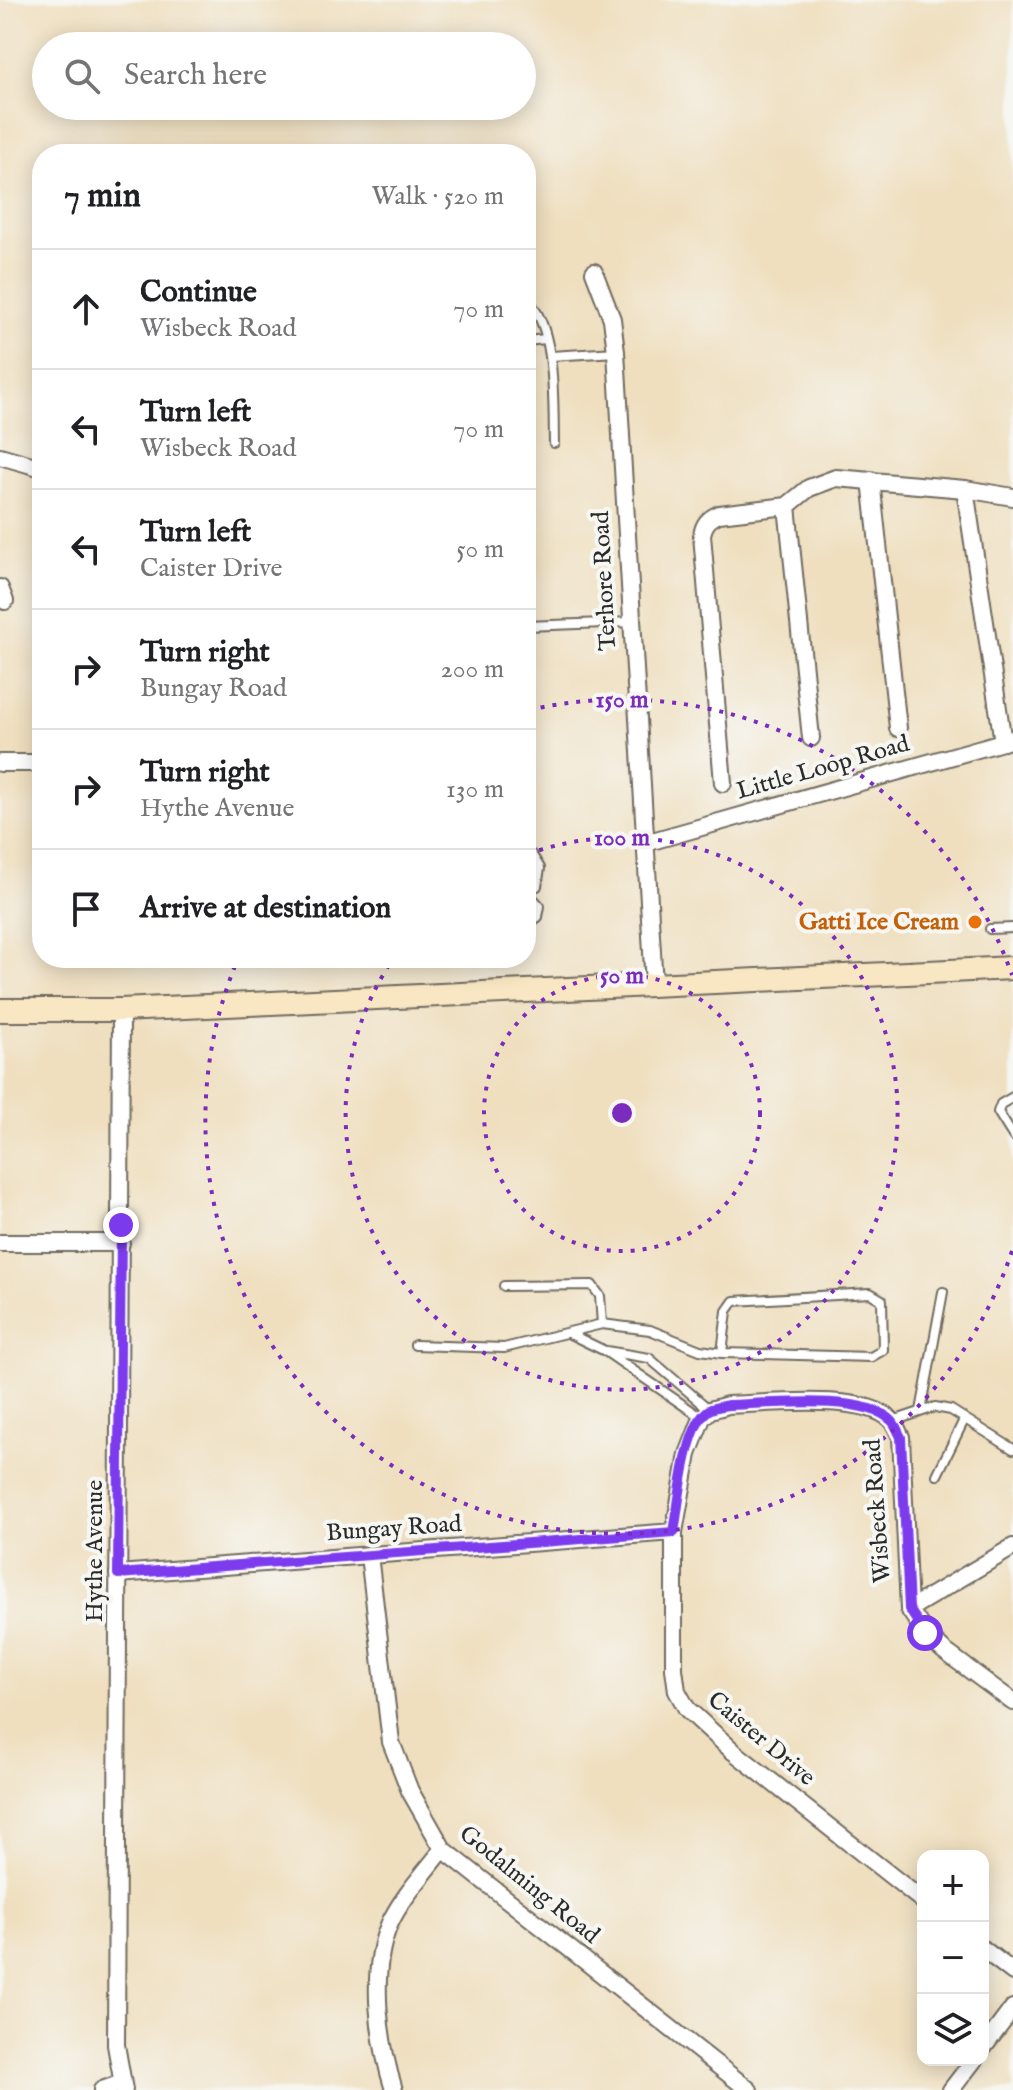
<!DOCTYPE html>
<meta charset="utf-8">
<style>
:root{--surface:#fff;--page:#f6f6f6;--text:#202124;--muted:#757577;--line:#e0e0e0}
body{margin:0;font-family:"IM FELL English",serif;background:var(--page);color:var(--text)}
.controls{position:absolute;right:24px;bottom:24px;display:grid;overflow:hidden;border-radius:16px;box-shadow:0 4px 20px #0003}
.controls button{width:72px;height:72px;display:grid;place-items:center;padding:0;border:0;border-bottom:2px solid var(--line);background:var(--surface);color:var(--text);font:40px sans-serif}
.stop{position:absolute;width:24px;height:24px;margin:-18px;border:6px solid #7c3aed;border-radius:50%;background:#fff}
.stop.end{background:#7c3aed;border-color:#fff;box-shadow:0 2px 8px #0008}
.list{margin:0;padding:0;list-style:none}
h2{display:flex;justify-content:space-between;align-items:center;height:104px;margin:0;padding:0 32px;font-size:34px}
h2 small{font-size:26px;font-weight:400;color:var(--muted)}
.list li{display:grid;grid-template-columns:52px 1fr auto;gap:24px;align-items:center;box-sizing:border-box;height:120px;padding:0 32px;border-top:2px solid var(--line)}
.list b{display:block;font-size:30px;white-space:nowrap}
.list p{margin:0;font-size:26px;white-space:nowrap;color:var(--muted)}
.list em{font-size:26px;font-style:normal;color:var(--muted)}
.icon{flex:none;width:44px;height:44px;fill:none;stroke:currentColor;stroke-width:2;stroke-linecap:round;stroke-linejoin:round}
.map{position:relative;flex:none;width:1013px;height:2090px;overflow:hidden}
.search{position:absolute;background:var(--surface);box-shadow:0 4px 20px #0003;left:32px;top:32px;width:504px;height:88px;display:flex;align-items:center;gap:20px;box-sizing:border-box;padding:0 28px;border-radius:44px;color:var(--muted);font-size:30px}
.panel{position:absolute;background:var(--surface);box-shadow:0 4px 20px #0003;left:32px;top:144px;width:504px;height:824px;border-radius:32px}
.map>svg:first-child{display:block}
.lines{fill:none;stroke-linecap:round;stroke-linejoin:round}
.service-casing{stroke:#706a5f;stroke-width:12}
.minor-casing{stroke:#706a5f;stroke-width:20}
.secondary-casing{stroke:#706a5f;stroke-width:26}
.service{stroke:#fff;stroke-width:8}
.minor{stroke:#fff;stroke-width:16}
.secondary{stroke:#f9e7c3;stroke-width:22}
.route{stroke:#7c3aed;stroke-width:10}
.ring{fill:none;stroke:#7b2cbf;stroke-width:4;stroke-dasharray:4 8}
.food-dot{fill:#e8710a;stroke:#f6f6f2;stroke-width:3}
.labels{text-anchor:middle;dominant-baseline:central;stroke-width:8;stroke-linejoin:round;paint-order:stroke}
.street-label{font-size:24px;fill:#2b2b2b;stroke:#f6f6f2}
.food-label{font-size:24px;font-weight:bold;fill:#c56008;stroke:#f6f6f2;text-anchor:end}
.centre{fill:#7b2cbf;stroke:#f6f6f2;stroke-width:4}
.ring-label{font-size:24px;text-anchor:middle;font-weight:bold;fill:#7b2cbf;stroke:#f6f6f2;stroke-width:8;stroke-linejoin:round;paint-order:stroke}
</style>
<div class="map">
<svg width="1013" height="2090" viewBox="0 0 1013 2090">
<rect width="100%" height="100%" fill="#f6f6f2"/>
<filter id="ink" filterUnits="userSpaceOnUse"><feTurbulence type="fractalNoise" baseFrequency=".0125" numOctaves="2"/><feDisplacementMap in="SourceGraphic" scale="16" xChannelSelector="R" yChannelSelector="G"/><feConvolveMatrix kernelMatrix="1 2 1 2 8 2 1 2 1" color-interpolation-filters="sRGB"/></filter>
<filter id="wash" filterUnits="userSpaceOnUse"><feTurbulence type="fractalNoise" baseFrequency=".006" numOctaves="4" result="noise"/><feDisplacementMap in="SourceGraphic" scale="32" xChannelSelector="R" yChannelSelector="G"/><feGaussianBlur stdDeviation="1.8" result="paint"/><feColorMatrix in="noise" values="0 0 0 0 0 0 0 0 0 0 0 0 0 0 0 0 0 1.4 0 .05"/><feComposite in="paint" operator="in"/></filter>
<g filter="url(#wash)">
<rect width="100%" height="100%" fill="#efdfbf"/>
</g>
<g filter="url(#ink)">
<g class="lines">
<g class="service-casing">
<g id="service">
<path d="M526,299C557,325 553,405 554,443"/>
<polyline points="526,341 546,339"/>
<polyline points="551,356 616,352"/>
<polyline points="526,626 631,622"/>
<polyline points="526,852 532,855 540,868 537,886 526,891"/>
<polyline points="526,925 538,917 540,906 526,891"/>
<polyline points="990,929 1013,928"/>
<polyline points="1013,1097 1001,1104 998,1112 1013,1136"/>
<polyline points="504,1286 592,1285 600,1296 602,1324"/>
<polyline points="570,1334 605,1351 702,1418"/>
<polyline points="415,1345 504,1348 602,1324 650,1330 700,1350 722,1353 871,1357 883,1350 882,1300 870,1293 734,1301 727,1311 722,1353"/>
<polyline points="606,1351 649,1358 710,1410"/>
<polyline points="921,1411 943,1292"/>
<polyline points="893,1421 935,1407 951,1410 1013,1449"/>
<polyline points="937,1475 964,1420"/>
</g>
</g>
<g class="minor-casing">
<g id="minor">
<polyline points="594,272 612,319 616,352 654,985"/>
<polyline points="0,456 42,468"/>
<polyline points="871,480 898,728"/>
<polyline points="965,489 1003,742"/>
<polyline points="787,506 811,738"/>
<polyline points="0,588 5,601"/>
<polyline points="0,763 42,763"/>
<path d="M723,783L702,535C704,524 708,519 719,514L787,506L809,488L836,478L965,489L1013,497"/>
<polyline points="645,843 1013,739"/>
<polyline points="121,1010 116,2045 124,2090"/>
<polyline points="0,1243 121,1243"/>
<polyline points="369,1555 391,1742 410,1791 443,1849 749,2090"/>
<polyline points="118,1574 674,1532"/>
<polyline points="909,1609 1013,1547"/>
<path d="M923,1901L734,1752L687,1709L677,1691L674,1669V1532L688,1454L702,1418L710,1410L728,1405C766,1404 866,1392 892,1421C896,1425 898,1432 901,1437L909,1609L925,1633L943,1650L1013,1702"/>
<polyline points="983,1949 1013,1972"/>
<polyline points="983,2048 1013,2008"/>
<polyline points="102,2090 122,2083"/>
<path d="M394,2090C379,2042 369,1973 389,1925C401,1898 425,1873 443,1849"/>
<polyline points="951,2090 974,2060"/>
</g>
</g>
<g class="secondary-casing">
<polyline id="secondary" points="0,1010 121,1010 1013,968"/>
</g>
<use href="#service" class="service"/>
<use href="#minor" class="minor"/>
<use href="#secondary" class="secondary"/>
</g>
</g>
<g class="lines" filter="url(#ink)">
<path class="route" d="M121,1225L118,1574L674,1532C679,1505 685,1425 709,1410C714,1407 722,1406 728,1405C765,1404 866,1393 892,1421C896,1425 898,1432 901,1437L909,1609L925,1633"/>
</g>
<g class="ring">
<circle cx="622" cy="1113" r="138"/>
<path d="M528 854A276 276 0 1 1 393 959"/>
<path d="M1012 1251A414 414 0 1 1 237 961M529 710A414 414 0 0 1 1012 975"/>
</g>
<circle class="food-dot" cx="975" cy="922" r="8"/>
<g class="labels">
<g class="street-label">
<text transform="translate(605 581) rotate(-93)">Terhore Road</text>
<text transform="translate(823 768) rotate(-16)">Little Loop Road</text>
<text transform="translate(878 1511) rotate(-94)">Wisbeck Road</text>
<text transform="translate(394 1529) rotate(-4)">Bungay Road</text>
<text transform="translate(95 1551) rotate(-90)">Hythe Avenue</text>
<text transform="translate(761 1739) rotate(40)">Caister Drive</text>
<text transform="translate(529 1885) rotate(39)">Godalming Road</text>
</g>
<g class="food-label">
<text x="959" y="922">Gatti Ice Cream</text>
</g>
</g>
<circle cx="622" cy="1113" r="12" class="centre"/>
<g class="ring-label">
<text x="622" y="707">150 m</text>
<text x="622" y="845">100 m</text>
<text x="622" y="983">50 m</text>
</g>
</svg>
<div class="controls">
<button>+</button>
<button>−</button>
<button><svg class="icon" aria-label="layers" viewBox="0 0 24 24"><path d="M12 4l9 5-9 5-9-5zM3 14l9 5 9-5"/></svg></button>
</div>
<div class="stop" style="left:925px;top:1633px"></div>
<div class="stop end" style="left:121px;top:1225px"></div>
<div class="search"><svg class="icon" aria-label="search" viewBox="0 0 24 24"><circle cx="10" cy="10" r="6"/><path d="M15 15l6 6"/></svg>Search here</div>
<section class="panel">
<h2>7 min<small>Walk · 520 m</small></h2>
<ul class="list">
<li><svg class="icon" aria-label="ahead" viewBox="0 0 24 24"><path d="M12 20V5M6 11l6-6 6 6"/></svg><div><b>Continue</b><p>Wisbeck Road</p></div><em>70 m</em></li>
<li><svg class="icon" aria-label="left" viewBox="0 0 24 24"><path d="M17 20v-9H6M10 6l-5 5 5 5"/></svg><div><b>Turn left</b><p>Wisbeck Road</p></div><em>70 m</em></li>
<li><svg class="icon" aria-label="left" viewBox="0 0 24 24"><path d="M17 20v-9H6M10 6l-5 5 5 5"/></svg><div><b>Turn left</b><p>Caister Drive</p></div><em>50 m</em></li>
<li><svg class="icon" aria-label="right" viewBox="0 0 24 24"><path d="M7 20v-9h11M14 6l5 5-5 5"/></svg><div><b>Turn right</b><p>Bungay Road</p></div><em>200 m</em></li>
<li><svg class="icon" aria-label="right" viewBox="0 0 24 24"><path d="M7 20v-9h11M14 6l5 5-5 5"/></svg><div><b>Turn right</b><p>Hythe Avenue</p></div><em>130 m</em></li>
<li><svg class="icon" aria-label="arrive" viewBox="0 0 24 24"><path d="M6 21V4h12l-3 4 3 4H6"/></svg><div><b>Arrive at destination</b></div></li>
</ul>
</section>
</div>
